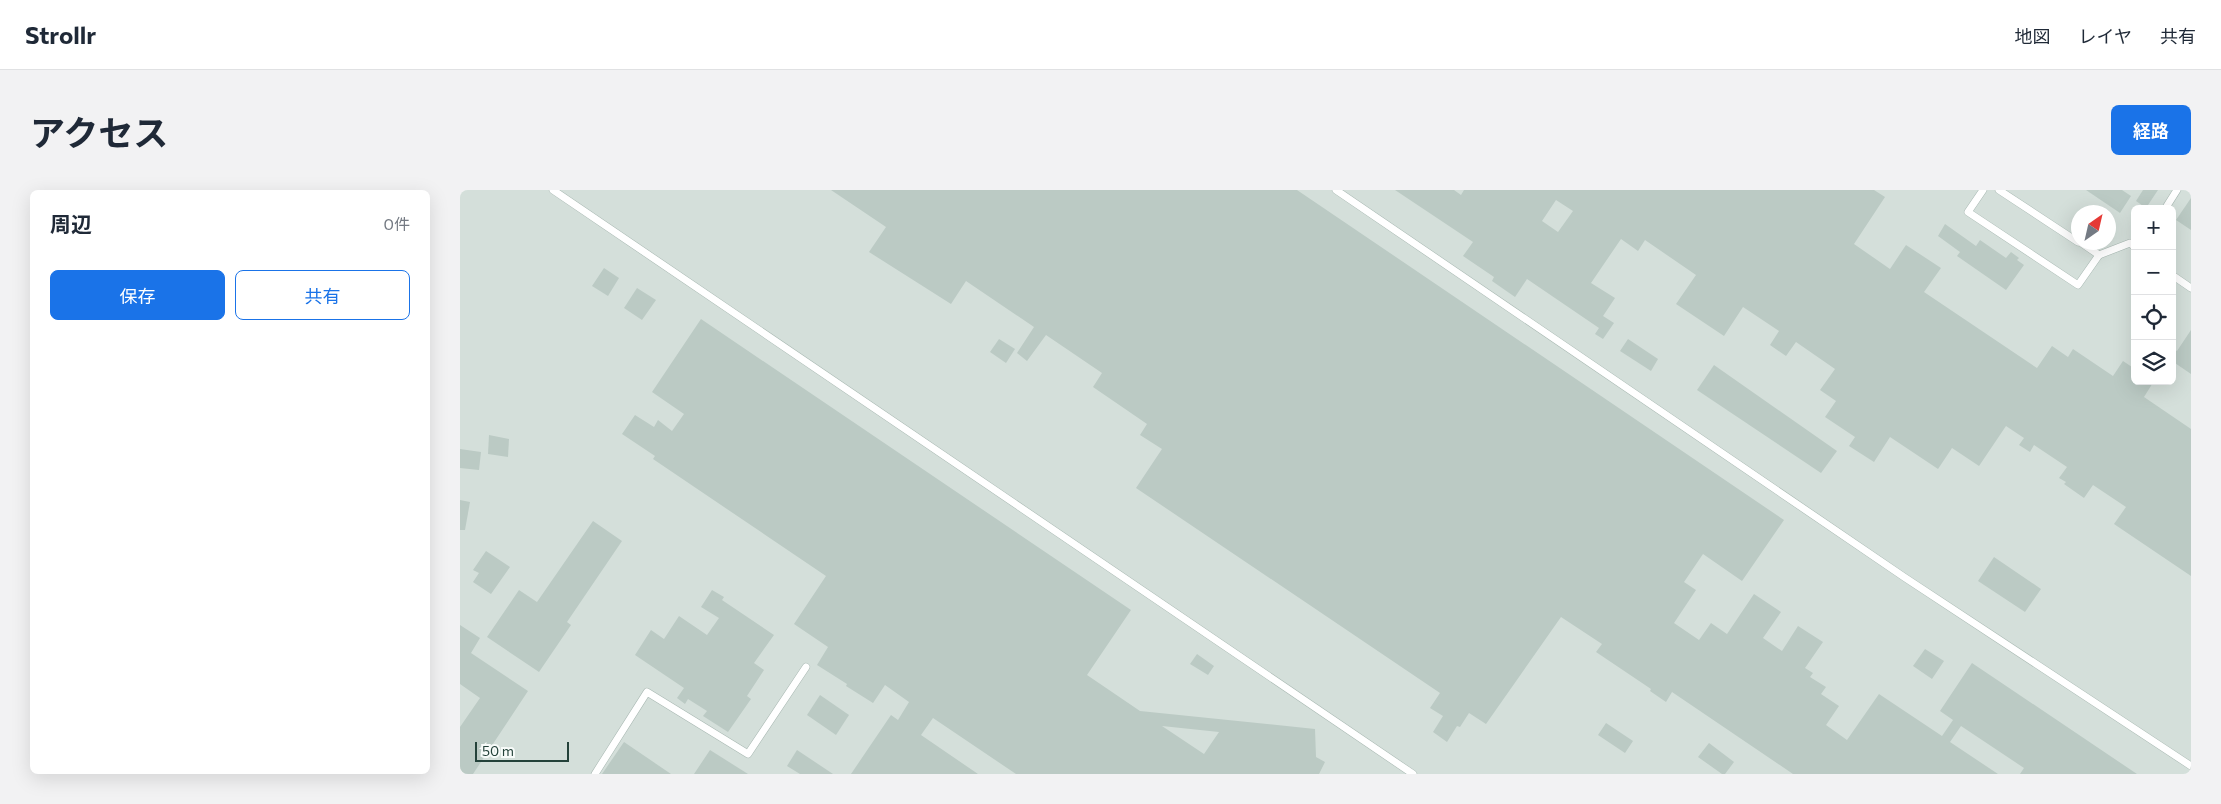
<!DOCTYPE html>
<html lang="ja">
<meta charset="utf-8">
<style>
:root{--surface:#fff;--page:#f2f2f3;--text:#1f2937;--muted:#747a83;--line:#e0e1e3;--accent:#1a73e8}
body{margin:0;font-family:Commissioner,"Noto Sans JP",sans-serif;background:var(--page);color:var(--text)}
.controls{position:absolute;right:15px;top:15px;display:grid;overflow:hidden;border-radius:8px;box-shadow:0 5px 20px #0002}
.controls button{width:45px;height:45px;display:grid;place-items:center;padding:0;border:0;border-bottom:1px solid var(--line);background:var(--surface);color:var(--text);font:25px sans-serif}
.compass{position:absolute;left:1611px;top:15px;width:45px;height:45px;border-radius:50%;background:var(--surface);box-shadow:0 5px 20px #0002;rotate:34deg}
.scale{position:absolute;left:15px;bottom:12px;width:94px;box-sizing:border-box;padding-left:5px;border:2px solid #24423a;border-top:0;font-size:14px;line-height:18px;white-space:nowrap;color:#24423a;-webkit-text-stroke:4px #f7fbf9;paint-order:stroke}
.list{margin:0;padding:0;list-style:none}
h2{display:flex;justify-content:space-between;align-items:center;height:65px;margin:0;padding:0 20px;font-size:21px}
h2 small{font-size:16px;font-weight:400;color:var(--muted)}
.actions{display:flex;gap:10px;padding:15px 20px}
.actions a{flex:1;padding:11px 0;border:1px solid var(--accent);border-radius:8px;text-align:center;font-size:18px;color:var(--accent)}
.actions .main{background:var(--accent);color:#fff}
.icon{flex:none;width:28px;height:28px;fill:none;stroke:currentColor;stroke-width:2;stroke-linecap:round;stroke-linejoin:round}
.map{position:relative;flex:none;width:1731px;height:584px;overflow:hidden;border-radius:8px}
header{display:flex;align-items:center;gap:30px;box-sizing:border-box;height:70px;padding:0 25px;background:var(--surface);border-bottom:1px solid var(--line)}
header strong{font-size:24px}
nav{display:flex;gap:28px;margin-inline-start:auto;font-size:18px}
.intro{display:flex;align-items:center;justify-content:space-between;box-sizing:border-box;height:120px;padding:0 30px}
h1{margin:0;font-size:35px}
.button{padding:12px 22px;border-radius:8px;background:var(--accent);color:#fff;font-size:18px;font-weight:700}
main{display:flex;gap:30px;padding:0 30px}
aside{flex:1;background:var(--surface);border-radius:8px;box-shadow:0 5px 20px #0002}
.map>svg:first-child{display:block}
.built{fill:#d4dfda;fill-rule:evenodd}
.building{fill:#bbcac4;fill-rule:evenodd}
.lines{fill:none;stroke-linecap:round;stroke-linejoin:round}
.lane-casing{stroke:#a8b8b2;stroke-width:8}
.lane{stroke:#fff;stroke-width:7}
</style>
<header>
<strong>Strollr</strong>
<nav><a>地図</a><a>レイヤ</a><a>共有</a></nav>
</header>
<div class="intro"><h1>アクセス</h1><a class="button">経路</a></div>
<main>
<aside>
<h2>周辺<small>0件</small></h2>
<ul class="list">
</ul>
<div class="actions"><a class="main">保存</a><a>共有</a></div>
</aside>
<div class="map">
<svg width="1731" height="584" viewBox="0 0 1731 584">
<rect width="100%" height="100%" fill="#e6efeb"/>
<path class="built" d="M0,0H1731V584H0ZM1675,19H1712V191H1675ZM1618,22H1648V52H1618Z"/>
<g class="building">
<polygon points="371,0 837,0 1324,330 1282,391 1243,364 1224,392 1236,400 1214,433 1239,450 1251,433 1267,444 1294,404 1321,422 1303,448 1322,461 1338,436 1363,452 1345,478 1353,483 1350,487 1366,497 1361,504 1379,516 1366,535 1387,550 1419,504 1482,546 1493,530 1480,521 1512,473 1677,584 1560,584 1564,578 1501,536 1490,552 1538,584 1333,584 1212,502 1206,512 1190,501 1191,499 1136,462 1142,454 1101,427 1026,534 1009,523 1000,537 997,536 987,552 973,542 983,526 970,518 980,503 676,298 702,259 680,245 687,234 633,197 642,183 586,145 567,171 557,163 574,137 506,91 491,114 409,62 426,37"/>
<path d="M935,0H994L1001,5L1004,0H1414L1425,7L1394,54L1430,79L1446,55L1481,78L1464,102L1577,178L1592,156L1608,167L1613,159L1653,186L1663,171L1675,179V191H1694L1684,207L1731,239V386L1654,334L1666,317L1633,295L1624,308L1604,294L1606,292L1599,288L1607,277L1574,255L1570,262L1559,255L1564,248L1546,236L1519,276L1492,258L1478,279L1430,247L1414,272L1389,256L1395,247L1365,227L1376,211L1360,200L1375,179L1336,152L1326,166L1310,155L1319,141L1283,117L1264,146L1216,114L1236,85L1185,50L1178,61L1161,49L1131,93L1155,108L1143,126L1154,133L1143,149L1135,144L1139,138L1067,89L1055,107L1032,91L1034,87L1003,66L1013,52ZM1096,10L1113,21L1098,42L1082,31Z"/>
<polygon points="1626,0 1662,0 1671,6 1660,23"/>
<polygon points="1683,0 1698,0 1686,18 1676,11"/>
<polygon points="1731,8 1731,40 1716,30"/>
<polygon points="1485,34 1516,56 1520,50 1546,68 1551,62 1559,68 1557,70 1564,75 1546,100 1497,66 1500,62 1478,46"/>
<polygon points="144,78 159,88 148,106 132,96"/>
<polygon points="177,98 196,110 182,130 164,118"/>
<path d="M241,129L671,420L627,485L680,521L855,539L856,567L865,572L859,584H556L473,528L461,545L518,584H391L431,525L438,530L449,512L425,495L413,513L386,496L387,494L357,475L368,457L334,434L366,386L193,269L195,266L162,244L175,225L194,237L198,230L212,241L224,224L192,202ZM702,536L759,542L744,564Z"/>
<polygon points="1731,140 1731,184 1712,171 1712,158 1717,161"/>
<polygon points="539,149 555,159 546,173 530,162"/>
<polygon points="1168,149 1198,169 1191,181 1160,161"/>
<polygon points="1254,175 1377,261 1361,283 1237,200"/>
<polygon points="29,245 49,249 48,267 28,264"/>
<polygon points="0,259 21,262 19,280 0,278"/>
<polygon points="0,310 10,312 5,340 0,340"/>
<polygon points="133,331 162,351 107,432 111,435 79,482 27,447 59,400 77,412"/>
<polygon points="26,361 50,377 31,404 13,392 19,383 13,380"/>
<polygon points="1534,367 1581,399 1565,422 1518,391"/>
<polygon points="252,400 264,407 262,410 314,445 294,473 304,480 287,506 291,509 268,542 243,526 247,521 228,509 225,514 217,508 224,498 175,465 191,440 204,449 219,426 247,445 259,428 241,417"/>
<polygon points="0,435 20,448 11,463 68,501 13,584 0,584 0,537 20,508 0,494"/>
<polygon points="1465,459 1484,471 1472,489 1453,476"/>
<polygon points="737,464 754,476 748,485 730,474"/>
<polygon points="360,505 389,525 376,545 347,525"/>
<polygon points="1146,533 1173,551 1165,563 1138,545"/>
<polygon points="164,552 211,584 142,584"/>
<polygon points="1249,553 1274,572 1265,584 1262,584 1238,567"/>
<polygon points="250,560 288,584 234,584"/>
<polygon points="337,560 373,584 340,584 327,576"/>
</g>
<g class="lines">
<g class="lane-casing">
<g id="lane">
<polyline points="93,0 953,584"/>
<polyline points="876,0 1444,387 1731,576"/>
<polyline points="1523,0 1508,22 1618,95 1639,65"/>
<polyline points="1539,0 1618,52"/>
<polyline points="1705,19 1717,0"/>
<polyline points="1620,52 1639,65 1670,53 1675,57"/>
<polyline points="1712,85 1731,98"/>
<polyline points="135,584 187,502 288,564 346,477"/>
</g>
</g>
<use href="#lane" class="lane"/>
</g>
</svg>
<div class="controls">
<button>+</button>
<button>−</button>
<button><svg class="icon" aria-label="locate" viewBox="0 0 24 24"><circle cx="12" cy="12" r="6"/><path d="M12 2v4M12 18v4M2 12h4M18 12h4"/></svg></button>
<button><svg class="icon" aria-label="layers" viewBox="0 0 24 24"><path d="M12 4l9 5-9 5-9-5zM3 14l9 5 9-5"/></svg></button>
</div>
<svg class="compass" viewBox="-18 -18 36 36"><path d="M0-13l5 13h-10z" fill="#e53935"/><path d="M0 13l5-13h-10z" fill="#747a83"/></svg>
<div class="scale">50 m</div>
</div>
</main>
